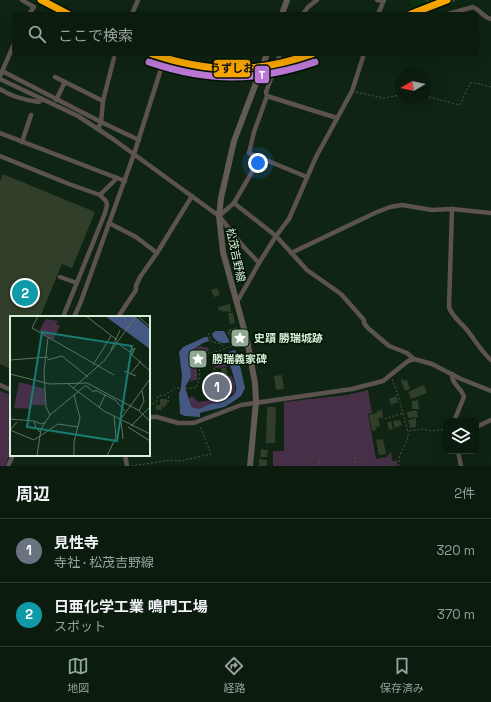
<!DOCTYPE html>
<html lang="ja">
<meta charset="utf-8">
<style>
:root{--surface:#0b1b0e;--page:#142417;--text:#f1f3f6;--muted:#9aa19e;--line:#2b392e;--accent:#90a992}
body{margin:0;font-family:"Space Grotesk","Noto Sans JP",sans-serif;background:var(--page);color:var(--text)}
.controls{position:absolute;right:12px;bottom:12px;display:grid;overflow:hidden;border-radius:6px;box-shadow:0 4px 16px #0002}
.controls button{width:36px;height:36px;display:grid;place-items:center;padding:0;border:0;border-bottom:1px solid var(--line);background:var(--surface);color:var(--text);font:20px sans-serif}
.compass{position:absolute;left:395px;top:68px;width:36px;height:36px;border-radius:50%;background:var(--surface);box-shadow:0 4px 16px #0002;rotate:261deg}
.you{position:absolute;left:258px;top:163px;width:14px;height:14px;margin:-10px;border:3px solid #fff;border-radius:50%;background:#1a73e8;box-shadow:0 0 0 6px #1a73e833}
.badge{display:grid;place-items:center;width:26px;height:26px;border-radius:50%;background:var(--accent);color:#fff;font-size:13px;font-weight:700}
.pin{position:absolute;translate:-50% -50%;border:2px solid #fff;box-shadow:0 1px 4px #0006}
.list{margin:0;padding:0;list-style:none}
h2{display:flex;justify-content:space-between;align-items:center;height:52px;margin:0;padding:0 16px;font-size:17px}
h2 small{font-size:13px;font-weight:400;color:var(--muted)}
.list li{display:grid;grid-template-columns:26px 1fr auto;gap:12px;align-items:center;box-sizing:border-box;height:64px;padding:0 16px;border-top:1px solid var(--line)}
.list b{display:block;font-size:15px;white-space:nowrap}
.list p{margin:0;font-size:13px;white-space:nowrap;color:var(--muted)}
.list em{font-size:13px;font-style:normal;color:var(--muted)}
.icon{flex:none;width:22px;height:22px;fill:none;stroke:currentColor;stroke-width:2;stroke-linecap:round;stroke-linejoin:round}
.map{position:relative;flex:none;width:491px;height:466px;overflow:hidden}
.search{position:absolute;background:var(--surface);box-shadow:0 4px 16px #0002;left:12px;right:12px;top:12px;height:44px;display:flex;align-items:center;gap:10px;box-sizing:border-box;padding:0 14px;border-radius:6px;color:var(--muted);font-size:15px}
.sheet{height:180px;background:var(--surface)}
nav{display:flex;justify-content:space-around;align-items:center;box-sizing:border-box;height:56px;border-top:1px solid var(--line);background:var(--surface);font-size:11px;color:var(--muted)}
nav a{display:grid;justify-items:center;gap:2px}
nav .on{color:var(--accent)}
.map>svg:first-child{display:block}
.built{fill:#0a3312}
.green{fill:#472f48}
.water{fill:#445883}
.building{fill:#303e2a}
.lines{fill:none;stroke-linecap:round;stroke-linejoin:round}
.path{stroke:#56544d;stroke-width:1;stroke-dasharray:2 2;stroke-linecap:butt}
.minor{stroke:#5c524e;stroke-width:4.5}
.major{stroke:#645a54;stroke-width:6}
.rail-1-casing{stroke:#011203;stroke-width:10}
.rail-2-casing{stroke:#011203;stroke-width:10}
.rail-1{stroke:#f7a600;stroke-width:7}
.rail-2{stroke:#ba77d6;stroke-width:7}
.labels{text-anchor:middle;dominant-baseline:central;stroke-width:3;stroke-linejoin:round;paint-order:stroke}
.street-label{font-size:11px;fill:#d6f0d7;stroke:#011203}
.poi-label{font-size:11px;font-weight:bold;fill:#d6f0d7;stroke:#011203;text-anchor:start}
.inset-road{fill:none;stroke:#5f7661;stroke-width:1}
.view{fill:#197c73;fill-opacity:0.15;stroke:#197c73;stroke-width:2}
.inset-edge{fill:none;stroke:#d6f0d7;stroke-width:2}
.line-badge{stroke:#011203;stroke-width:1.5}
.badge-label{font-size:11px;text-anchor:middle;font-weight:bold;fill:#fff}
.pale-badge-label{font-size:11px;text-anchor:middle;font-weight:bold;fill:#111}
</style>
<div class="map">
<svg width="491" height="466" viewBox="0 0 491 466">
<rect width="100%" height="100%" fill="#0f2413"/>
<g class="built">
<polygon points="31,0 51,0 78,14 60,14"/>
<polygon points="410,0 460,0 430,12 429,10 418,14 400,14 408,10 408,8 412,6"/>
<polygon points="144,54 160,54 191,64 221,67 265,65 286,60 305,54 319,54 287,65 265,70 221,73 204,71 177,66"/>
</g>
<g class="green">
<polygon points="200,346 208,348 209,351 196,356 197,379 190,382 191,378 189,354 191,351"/>
<polygon points="225,356 227,367 215,368 214,358"/>
<path d="M231,375L235,383V392L222,401L201,408L196,409L191,406L189,399L190,397H193L198,402C207,401 222,398 227,389C229,385 229,380 229,376Z"/>
<polygon points="368,390 372,413 368,414 376,459 387,457 391,451 392,461 397,461 397,466 273,466 273,451 284,451 284,402 347,395"/>
<polygon points="0,391 11,395 11,451 5,466 0,466"/>
</g>
<g class="water">
<path d="M215,331H224L230,342C223,345 214,342 212,334Z"/>
<path d="M205,337H208L209,341L203,343L189,352L191,377L185,387L191,406C197,411 202,408 208,405C213,403 219,403 224,401C227,399 235,395 236,391C238,386 228,361 227,354L228,352L235,350L237,353L245,388L241,396L231,403L224,407L203,412L200,413V417L185,416L180,414L179,394L181,387L182,375L179,352L183,347Z"/>
</g>
<g class="building">
<polygon points="3,174 95,212 72,268 62,264 40,317 11,317 11,369 0,364 0,181"/>
<polygon points="217,288 220,295 214,297 211,290"/>
<polygon points="230,304 231,312 229,312 228,311 222,312 222,310 219,311 218,307"/>
<polygon points="228,313 233,313 235,323 230,324"/>
<polygon points="237,327 238,330 234,331 236,338 231,340 227,332 229,332 228,330"/>
<polygon points="221,368 226,368 229,379 225,380 224,377 222,377"/>
<polygon points="282,375 284,389 276,390 274,376"/>
<polygon points="403,379 404,381 407,380 410,389 405,391 401,381"/>
<polygon points="222,382 223,391 212,393 210,383"/>
<polygon points="424,385 427,393 411,399 408,392"/>
<polygon points="396,396 398,402 391,405 389,399"/>
<polygon points="160,399 167,399 167,405 165,405 165,407 161,407 162,410 156,410 156,405 160,405"/>
<polygon points="418,400 419,409 412,409 412,401"/>
<polygon points="267,407 276,407 275,443 266,443"/>
<polygon points="382,410 383,418 378,418 380,426 376,427 377,430 372,431 369,415 377,413 377,411"/>
<polygon points="417,410 418,417 408,418 407,412"/>
<polygon points="416,418 416,427 410,428 408,420"/>
<polygon points="397,420 397,421 400,420 402,425 395,428 393,421"/>
<polygon points="391,421 393,429 389,430 387,423"/>
<polygon points="383,439 386,454 379,455 376,440"/>
<polygon points="261,449 268,450 267,457 260,457"/>
<polygon points="259,459 267,460 267,466 259,466"/>
</g>
<g class="lines">
<g class="path">
<polyline points="427,0 431,10 435,8"/>
<polyline points="447,0 448,3 456,0"/>
<polyline points="356,92 383,98 401,95"/>
<polyline points="425,96 460,105 470,83 476,83 491,87"/>
<polyline points="208,333 212,342 221,344 224,348"/>
<polyline points="213,360 215,374"/>
<path d="M392,379C400,397 402,413 408,431L423,429L431,431L446,429"/>
<polyline points="196,380 194,352 199,351 200,355"/>
<polyline points="168,402 169,394"/>
<polyline points="149,406 156,402 158,396 165,395 175,388 196,388 199,380 200,355 219,351 241,342"/>
<polyline points="385,419 403,413"/>
<polyline points="355,457 356,465"/>
<polyline points="319,461 320,466"/>
<polyline points="131,466 172,460 181,461 211,454 200,426"/>
<path d="M399,466C397,451 410,443 408,431"/>
</g>
<g class="minor">
<polyline points="22,0 34,7 29,14"/>
<polyline points="377,0 383,1"/>
<polyline points="132,14 138,0"/>
<polyline points="303,14 308,7 317,0"/>
<polyline points="378,14 384,0"/>
<path d="M448,14L473,7C482,11 482,17 491,19"/>
<polyline points="280,54 266,92 267,96 254,132 249,153 307,177"/>
<polyline points="114,58 103,101 101,122 139,140"/>
<polyline points="2,71 101,122 98,129"/>
<polyline points="0,76 14,44"/>
<polyline points="55,77 103,101"/>
<polyline points="0,79 78,116 113,139 219,216 242,245 259,263"/>
<path d="M0,89C12,97 25,100 39,102L42,99"/>
<polyline points="267,96 337,118"/>
<polyline points="56,100 65,82"/>
<polyline points="0,133 125,181"/>
<polyline points="22,142 31,115"/>
<polyline points="0,156 69,184 100,195 106,201 107,205 105,213 63,317"/>
<polyline points="100,195 117,178"/>
<polyline points="234,203 276,236 307,270 341,294 364,320 364,323 368,328 389,346 407,353 414,359 432,364 461,379 491,391"/>
<path d="M452,209L449,307C452,317 461,322 467,330C475,340 481,351 491,360"/>
<polyline points="219,216 234,203 260,158"/>
<polyline points="109,223 136,237 157,253"/>
<polyline points="291,253 377,212 390,207 402,205 432,210 452,209 491,213"/>
<polyline points="60,277 77,283"/>
<polyline points="237,302 259,263 276,236 289,219 316,157 352,91 364,54"/>
<polyline points="74,317 80,304 134,154 161,69"/>
<polyline points="118,317 136,290 136,286 140,277 157,253 192,196"/>
<path d="M452,374C451,384 462,388 464,397L454,421"/>
<polyline points="0,385 11,390"/>
<polyline points="149,417 157,417 178,423 194,423 241,405 352,389 383,381 408,361 414,359"/>
<polyline points="476,427 491,420"/>
<polyline points="458,451 461,466"/>
<polyline points="125,455 127,466"/>
<polyline points="8,466 13,455"/>
</g>
<g class="major">
<polyline points="282,14 287,0"/>
<polyline points="250,466 256,402 255,383 247,340 223,252 219,216 221,198 234,141 267,54"/>
</g>
<g class="rail-1-casing">
<g id="rail-1">
<polyline points="41,0 68,14"/>
<polyline points="411,14 447,0"/>
<path d="M152,54C209,73 255,74 312,54"/>
</g>
</g>
<g class="rail-2-casing">
<path id="rail-2" d="M149,62C208,82 256,82 315,62"/>
</g>
<use href="#rail-1" class="rail-1"/>
<use href="#rail-2" class="rail-2"/>
</g>
<defs>
<g id="sight-square" transform="scale(1)"><rect x="-9" y="-9" width="18" height="18" rx="4" fill="#90a992" stroke="#011203"/><path d="M0-6L1.8-2.2L6-1.7L2.9 1.2L3.7 5.4L0 3.3L-3.7 5.4L-2.9 1.2L-6-1.7L-1.8-2.2Z" fill="#fff"/></g>
</defs>
<g fill-rule="evenodd">
<use href="#sight-square" x="240" y="338"/>
<use href="#sight-square" x="198" y="359"/>
</g>
<g class="labels">
<g class="street-label">
<text transform="translate(236 255) rotate(78)">松茂吉野線</text>
</g>
<g class="poi-label">
<text x="254" y="338">史蹟 勝瑞城跡</text>
<text x="212" y="359">勝瑞義家碑</text>
</g>
</g>
<g transform="translate(10 316)">
<rect width="140" height="140" fill="#0f2413"/>
<path d="M36,3L48,5L46,8L50,10L43,24L29,15ZM9,66L35,73V89H22L21,93L4,92Z" fill="#472f48"/>
<path d="M95,0H125L140,13V33Z" fill="#445883"/>
<path class="inset-road" d="M28,0L22,12L104,59M76,0L107,24M128,0L140,11M38,22L34,55L36,91L40,99M106,26L120,36L125,32L122,39L140,55M101,34L110,14M0,44L38,41M37,44L52,40L78,61M83,49L101,20M114,55L126,60M0,58L40,68L77,67L128,94L140,105M120,58L131,45M58,68L94,95L140,118M75,69L84,76L85,74L105,84L115,95M63,72L94,45L126,0M89,92L95,79M129,95L134,85L132,75M0,103L24,105L26,112L31,117M110,104L140,63M24,105L31,108L36,106M111,105L113,123M7,106L0,114L24,124L48,108L68,111M121,110L140,91M118,111L140,125M27,140L31,113L40,99L76,69M64,140V126L70,102L64,79M97,140L106,121L104,100"/>
<path class="view" d="M32,16L122,30L107,125L17,111Z"/>
<rect width="140" height="140" class="inset-edge"/>
</g>
<g class="line-badge">
<rect x="213" y="59" width="38" height="19" rx="4" fill="#f7a600"/>
<rect x="254" y="65" width="16" height="19" rx="4" fill="#ba77d6"/>
</g>
<g class="badge-label">
<text x="262" y="79">T</text>
</g>
<g class="pale-badge-label">
<text x="232" y="72">うずしお</text>
</g>
</svg>
<div class="controls">
<button><svg class="icon" aria-label="layers" viewBox="0 0 24 24"><path d="M12 4l9 5-9 5-9-5zM3 14l9 5 9-5"/></svg></button>
</div>
<svg class="compass" viewBox="-18 -18 36 36"><path d="M0-13l5 13h-10z" fill="#e53935"/><path d="M0 13l5-13h-10z" fill="#9aa19e"/></svg>
<div class="you"></div>
<div class="pin badge" style="left:217px;top:387px;background:#6b7280">1</div>
<div class="pin badge" style="left:25px;top:293px;background:#0f9aa8">2</div>
<div class="search"><svg class="icon" aria-label="search" viewBox="0 0 24 24"><circle cx="10" cy="10" r="6"/><path d="M15 15l6 6"/></svg>ここで検索</div>
</div>
<section class="sheet">
<h2>周辺<small>2件</small></h2>
<ul class="list">
<li><span class="badge" style="background:#6b7280">1</span><div><b>見性寺</b><p>寺社 · 松茂吉野線</p></div><em>320 m</em></li>
<li><span class="badge" style="background:#0f9aa8">2</span><div><b>日亜化学工業 鳴門工場</b><p>スポット</p></div><em>370 m</em></li>
</ul>
</section>
<nav>
<a class="on"><svg class="icon" aria-label="map" viewBox="0 0 24 24"><path d="M3 6l6-2 6 2 6-2v14l-6 2-6-2-6 2zM9 4v14M15 6v14"/></svg>地図</a>
<a><svg class="icon" aria-label="directions" viewBox="0 0 24 24"><path d="M12 3l9 9-9 9-9-9zM9 14v-3h6M13 9l2 2-2 2"/></svg>経路</a>
<a><svg class="icon" aria-label="saved" viewBox="0 0 24 24"><path d="M7 4h10v16l-5-4-5 4z"/></svg>保存済み</a>
</nav>
